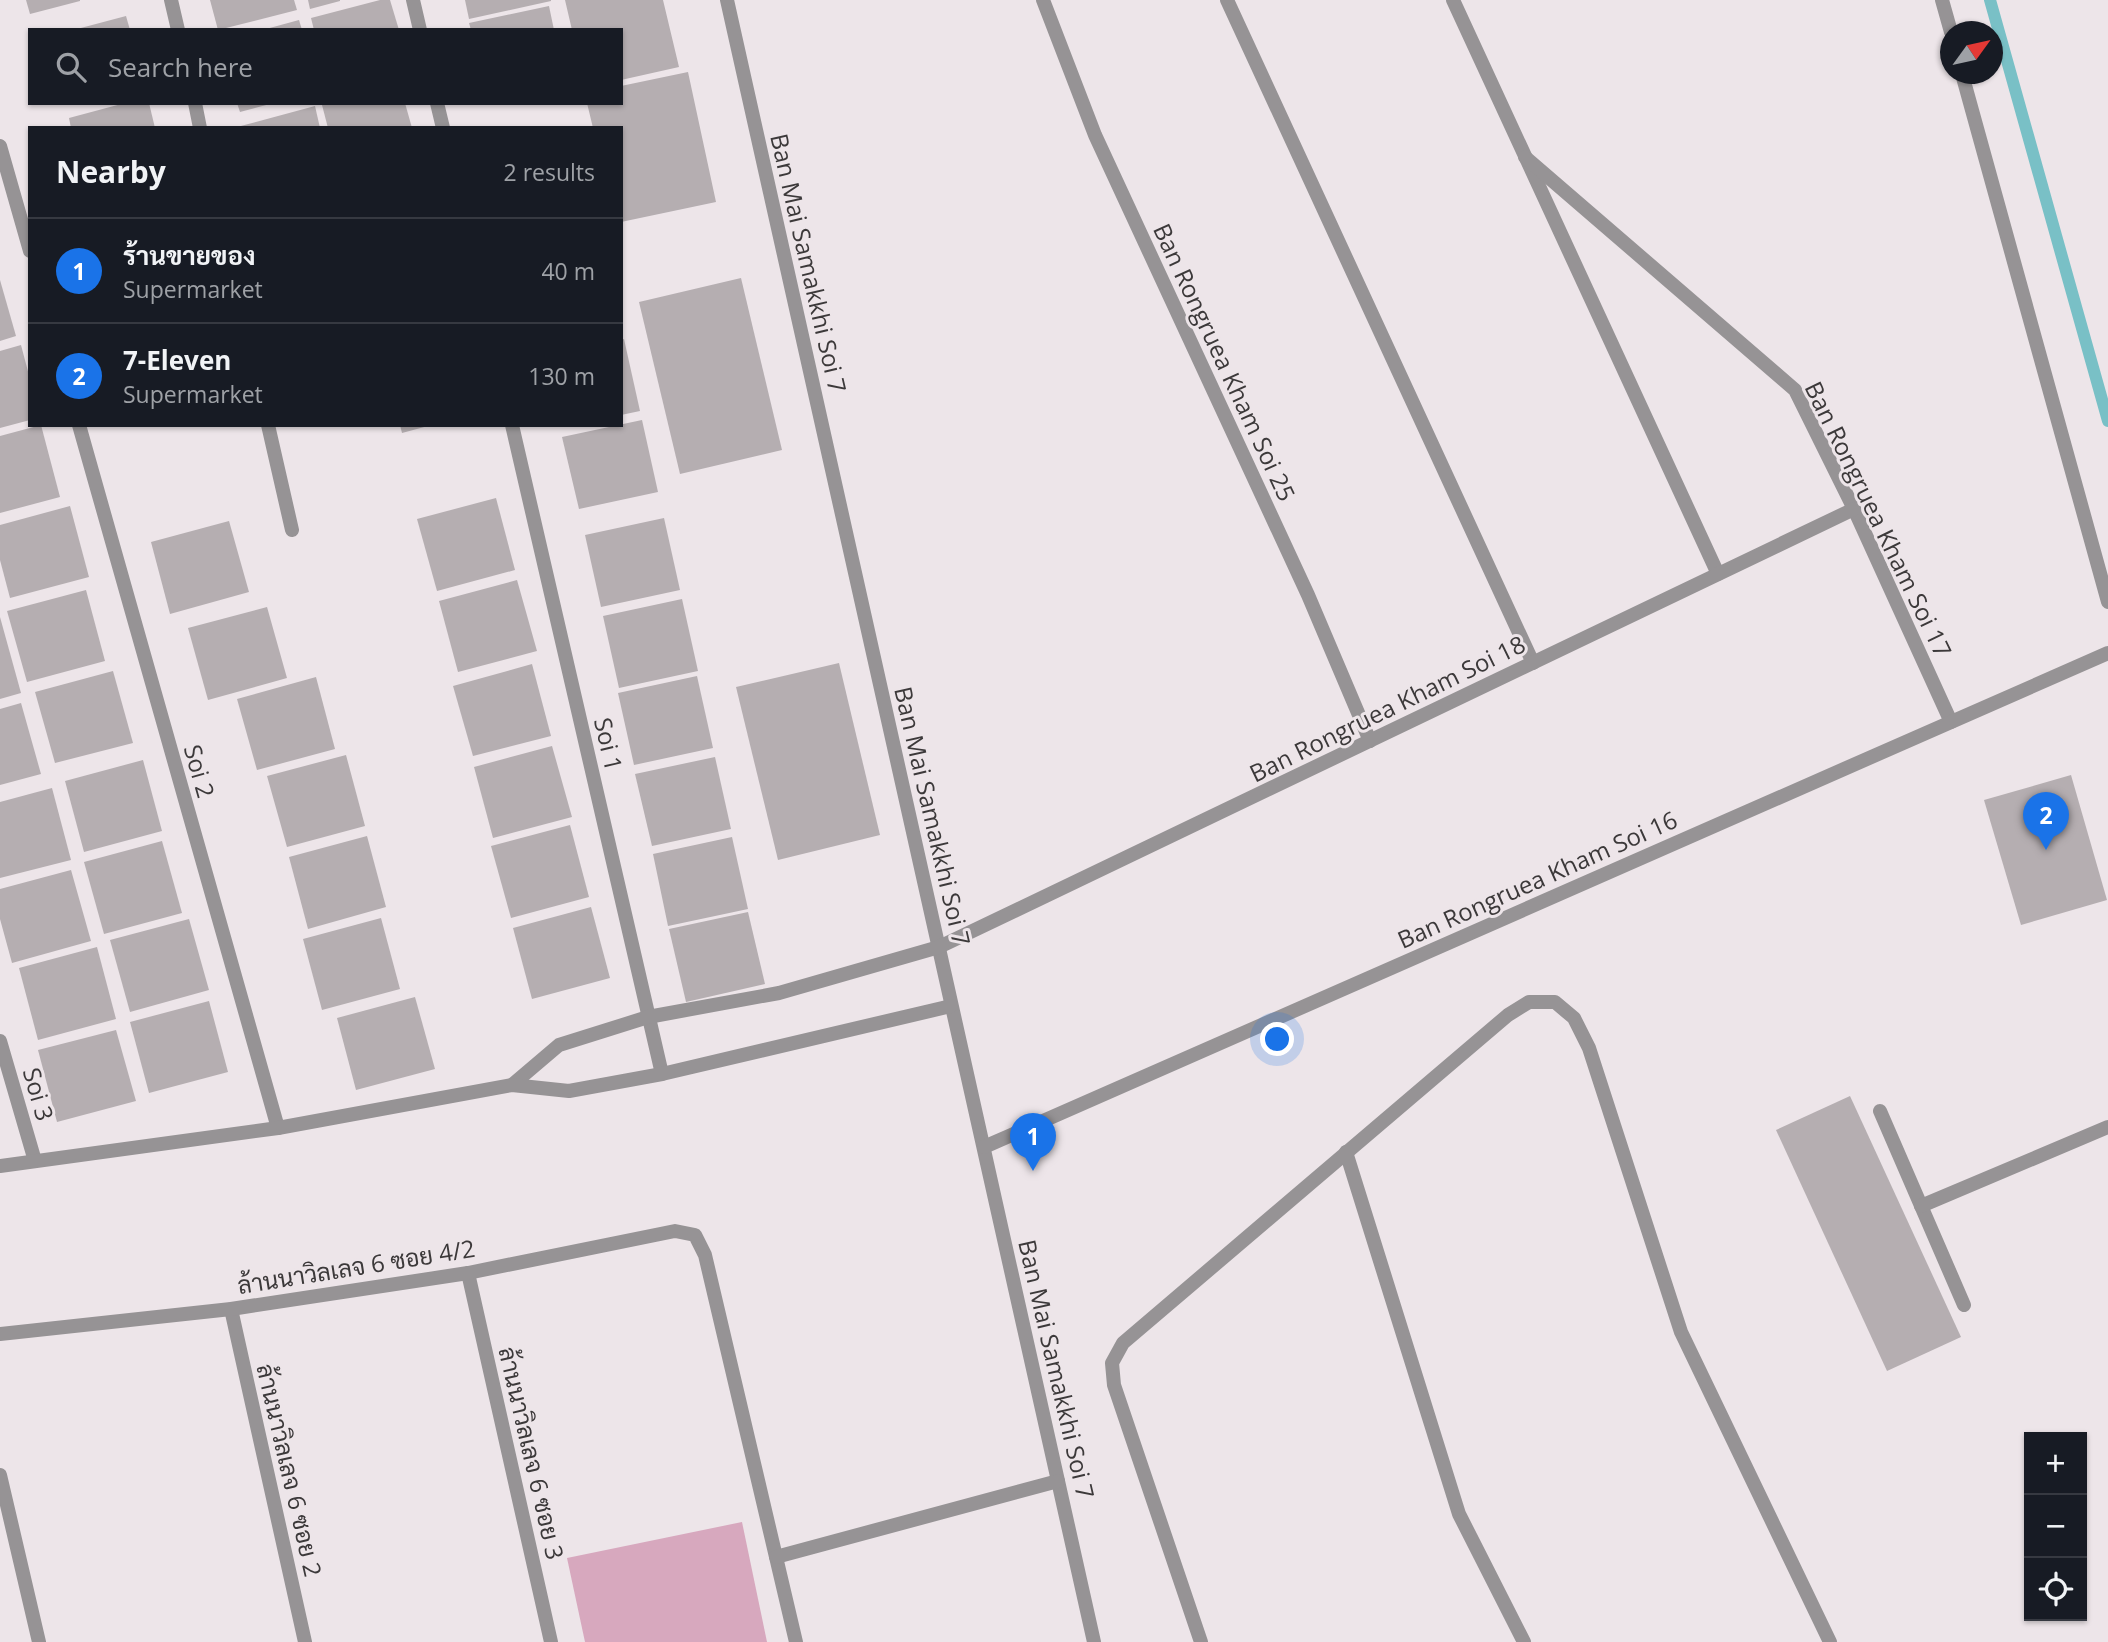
<!DOCTYPE html>
<meta charset="utf-8">
<style>
:root{--surface:#171b24;--page:#242831;--text:#f1f3f6;--muted:#9ea1a6;--line:#363941;--accent:#1a73e8}
body{margin:0;font-family:"Open Sans",Sarabun,sans-serif;background:var(--page);color:var(--text)}
.controls{position:absolute;right:21px;bottom:21px;display:grid;overflow:hidden;border-radius:0px;box-shadow:0 2px 5px #0004}
.controls button{width:63px;height:63px;display:grid;place-items:center;padding:0;border:0;border-bottom:2px solid var(--line);background:var(--surface);color:var(--text);font:35px sans-serif}
.compass{position:absolute;left:1940px;top:21px;width:63px;height:63px;border-radius:50%;background:var(--surface);box-shadow:0 2px 5px #0004;rotate:57deg}
.you{position:absolute;left:1278px;top:1040px;width:24px;height:24px;margin:-18px;border:5px solid #fff;border-radius:50%;background:#1a73e8;box-shadow:0 0 0 10px #1a73e833}
.badge{display:grid;place-items:center;width:46px;height:46px;border-radius:50%;background:var(--accent);color:#fff;font-size:23px;font-weight:700}
.pin{position:absolute;translate:-50% -58px;filter:drop-shadow(0 2px 4px #0008)}
.pin::after{content:'';position:absolute;top:37px;width:24px;height:21px;background:inherit;clip-path:polygon(0 0,100% 0,50% 100%)}
.list{margin:0;padding:0;list-style:none}
h2{display:flex;justify-content:space-between;align-items:center;height:91px;margin:0;padding:0 28px;font-size:30px}
h2 small{font-size:23px;font-weight:400;color:var(--muted)}
.list li{display:grid;grid-template-columns:46px 1fr auto;gap:21px;align-items:center;box-sizing:border-box;height:105px;padding:0 28px;border-top:2px solid var(--line)}
.list b{display:block;font-size:26px;white-space:nowrap}
.list p{margin:0;font-size:23px;white-space:nowrap;color:var(--muted)}
.list em{font-size:23px;font-style:normal;color:var(--muted)}
.icon{flex:none;width:38px;height:38px;fill:none;stroke:currentColor;stroke-width:2;stroke-linecap:round;stroke-linejoin:round}
.map{position:relative;flex:none;width:2108px;height:1642px;overflow:hidden}
.search{position:absolute;background:var(--surface);box-shadow:0 2px 5px #0004;left:28px;top:28px;width:595px;height:77px;display:flex;align-items:center;gap:18px;box-sizing:border-box;padding:0 24px;border-radius:0px;color:var(--muted);font-size:26px}
.panel{position:absolute;background:var(--surface);box-shadow:0 2px 5px #0004;left:28px;top:126px;width:595px;height:301px;border-radius:0px}
.map>svg:first-child{display:block}
.green{fill:#d7a8be}
.lines{fill:none;stroke-linecap:round;stroke-linejoin:round}
.stream{stroke:#79c0c6;stroke-width:12}
.building{fill:#b5aeb1}
.service{stroke:#969395;stroke-width:14}
.minor{stroke:#969395;stroke-width:14}
.labels{text-anchor:middle;dominant-baseline:central;stroke-width:6;stroke-linejoin:round;paint-order:stroke}
.street-label{font-size:24px;fill:#3c393a;stroke:#ede5e9}
</style>
<div class="map">
<svg width="2108" height="1642" viewBox="0 0 2108 1642">
<rect width="100%" height="100%" fill="#ede5e9"/>
<polygon class="green" points="742,1522 767,1642 585,1642 567,1558"/>
<g class="lines">
<polyline class="stream" points="1990,0 2108,421"/>
</g>
<g class="building">
<polygon points="26,0 80,0 80,1 30,14"/>
<polygon points="210,0 294,0 297,10 218,30"/>
<polygon points="308,0 340,0 340,1 310,9"/>
<polygon points="380,0 390,0 399,30 314,30 311,18"/>
<polygon points="465,0 551,0 551,1 469,19"/>
<polygon points="565,0 663,0 679,67 621,80 621,30 572,30"/>
<polygon points="549,6 554,30 471,30 469,23"/>
<polygon points="126,16 130,30 77,30 77,29"/>
<polygon points="299,20 302,30 266,30 266,29"/>
<polygon points="688,72 716,202 621,222 621,128 593,128 587,103 621,103 621,86"/>
<polygon points="125,103 149,103 155,128 71,128 69,118"/>
<polygon points="237,103 270,103 270,104 240,112"/>
<polygon points="327,103 405,103 412,128 328,128 322,105"/>
<polygon points="315,106 320,128 237,128 237,127"/>
<polygon points="741,278 782,450 680,474 639,302"/>
<polygon points="0,280 16,336 0,341"/>
<polygon points="624,339 640,411 621,415 621,340"/>
<polygon points="21,345 30,379 30,420 0,428 0,351"/>
<polygon points="642,420 658,492 579,509 562,437"/>
<polygon points="41,425 60,497 0,513 0,436"/>
<polygon points="400,425 428,425 428,426 402,433"/>
<polygon points="496,498 515,570 437,591 417,519"/>
<polygon points="70,506 89,577 10,598 0,560 0,525"/>
<polygon points="664,518 680,590 601,607 585,535"/>
<polygon points="229,521 249,592 170,614 151,542"/>
<polygon points="517,580 537,651 458,672 439,601"/>
<polygon points="86,590 105,661 27,682 7,611"/>
<polygon points="682,599 698,671 619,688 603,616"/>
<polygon points="267,607 287,678 208,700 188,628"/>
<polygon points="0,617 21,693 0,699"/>
<polygon points="839,663 880,835 778,860 736,687"/>
<polygon points="532,664 551,736 473,756 453,686"/>
<polygon points="113,671 133,743 55,763 35,692"/>
<polygon points="697,676 713,748 634,765 618,693"/>
<polygon points="316,677 335,749 257,770 237,699"/>
<polygon points="21,703 41,774 0,785 0,709"/>
<polygon points="552,746 572,817 493,838 474,767"/>
<polygon points="346,755 365,826 287,847 267,776"/>
<polygon points="715,757 731,829 652,846 635,774"/>
<polygon points="143,760 162,831 84,852 65,781"/>
<polygon points="2071,775 2107,900 2021,925 1984,800"/>
<polygon points="52,788 71,860 0,878 0,802"/>
<polygon points="570,825 589,897 511,918 491,846"/>
<polygon points="367,836 386,907 308,929 289,857"/>
<polygon points="732,837 748,909 668,926 653,854"/>
<polygon points="162,841 182,913 104,934 84,862"/>
<polygon points="71,870 91,941 12,963 0,919 0,889"/>
<polygon points="591,907 610,978 532,999 513,928"/>
<polygon points="748,912 765,984 686,1002 669,929"/>
<polygon points="381,918 400,989 322,1010 303,939"/>
<polygon points="189,919 209,990 130,1012 110,940"/>
<polygon points="97,947 116,1019 38,1040 19,968"/>
<polygon points="415,997 435,1069 356,1090 337,1018"/>
<polygon points="209,1001 228,1072 149,1093 130,1022"/>
<polygon points="116,1030 136,1101 57,1122 38,1050"/>
<polygon points="1850,1096 1961,1337 1887,1371 1776,1130"/>
</g>
<g class="lines">
<polyline class="service" points="1880,1111 1964,1305"/>
<g class="minor">
<polyline points="171,0 178,30"/>
<polyline points="413,0 420,30"/>
<polyline points="727,0 1094,1642"/>
<polyline points="1043,0 1095,135 1308,595 1370,741"/>
<polyline points="1227,0 1533,663"/>
<polyline points="1453,0 1718,574"/>
<polyline points="1942,0 1951,32"/>
<polyline points="1962,74 2108,602"/>
<polyline points="195,103 200,128"/>
<polyline points="437,103 443,128"/>
<polyline points="0,146 30,251"/>
<polyline points="1525,157 1795,390 1854,509 1951,722"/>
<polyline points="79,425 278,1128"/>
<polyline points="268,425 292,530"/>
<polyline points="512,425 662,1074"/>
<polyline points="0,1041 35,1161"/>
<polyline points="512,1085 559,1045 648,1017 779,993 939,947 1854,509"/>
<polyline points="984,1147 2108,653"/>
<polyline points="1346,1152 1459,1514 1524,1642"/>
<polyline points="0,1166 278,1128 512,1085 569,1091 662,1074 951,1006"/>
<polyline points="1921,1206 2108,1127"/>
<polyline points="468,1273 551,1642"/>
<polyline points="231,1309 305,1642"/>
<polyline points="0,1334 231,1309 468,1273 675,1231 695,1235 705,1255 796,1642"/>
<polyline points="0,1475 39,1642"/>
<polyline points="776,1557 1058,1481"/>
<polyline points="1201,1642 1114,1385 1112,1363 1123,1343 1508,1015 1529,1002 1555,1002 1574,1018 1589,1048 1681,1332 1830,1642"/>
</g>
</g>
<g class="labels">
<g class="street-label">
<text transform="translate(809 263) rotate(77)">Ban Mai Samakkhi Soi 7</text>
<text transform="translate(1225 362) rotate(65)">Ban Rongruea Kham Soi 25</text>
<text transform="translate(1879 519) rotate(64)">Ban Rongruea Kham Soi 17</text>
<text transform="translate(1387 708) rotate(-26)">Ban Rongruea Kham Soi 18</text>
<text transform="translate(609 744) rotate(77)">Soi 1</text>
<text transform="translate(200 771) rotate(74)">Soi 2</text>
<text transform="translate(933 816) rotate(77)">Ban Mai Samakkhi Soi 7</text>
<text transform="translate(1537 879) rotate(-24)">Ban Rongruea Kham Soi 16</text>
<text transform="translate(39 1094) rotate(74)">Soi 3</text>
<text transform="translate(356 1266) rotate(-9)">ล้านนาวิลเลจ 6 ซอย 4/2</text>
<text transform="translate(1057 1369) rotate(77)">Ban Mai Samakkhi Soi 7</text>
<text transform="translate(532 1453) rotate(77)">ล้านนาวิลเลจ 6 ซอย 3</text>
<text transform="translate(290 1470) rotate(77)">ล้านนาวิลเลจ 6 ซอย 2</text>
</g>
</g>
</svg>
<div class="controls">
<button>+</button>
<button>−</button>
<button><svg class="icon" aria-label="locate" viewBox="0 0 24 24"><circle cx="12" cy="12" r="6"/><path d="M12 2v4M12 18v4M2 12h4M18 12h4"/></svg></button>
</div>
<svg class="compass" viewBox="-18 -18 36 36"><path d="M0-13l5 13h-10z" fill="#e53935"/><path d="M0 13l5-13h-10z" fill="#9ea1a6"/></svg>
<div class="you"></div>
<div class="pin badge" style="left:1033px;top:1171px">1</div>
<div class="pin badge" style="left:2046px;top:850px">2</div>
<div class="search"><svg class="icon" aria-label="search" viewBox="0 0 24 24"><circle cx="10" cy="10" r="6"/><path d="M15 15l6 6"/></svg>Search here</div>
<section class="panel">
<h2>Nearby<small>2 results</small></h2>
<ul class="list">
<li><span class="badge">1</span><div><b>ร้านขายของ</b><p>Supermarket</p></div><em>40 m</em></li>
<li><span class="badge">2</span><div><b>7-Eleven</b><p>Supermarket</p></div><em>130 m</em></li>
</ul>
</section>
</div>
